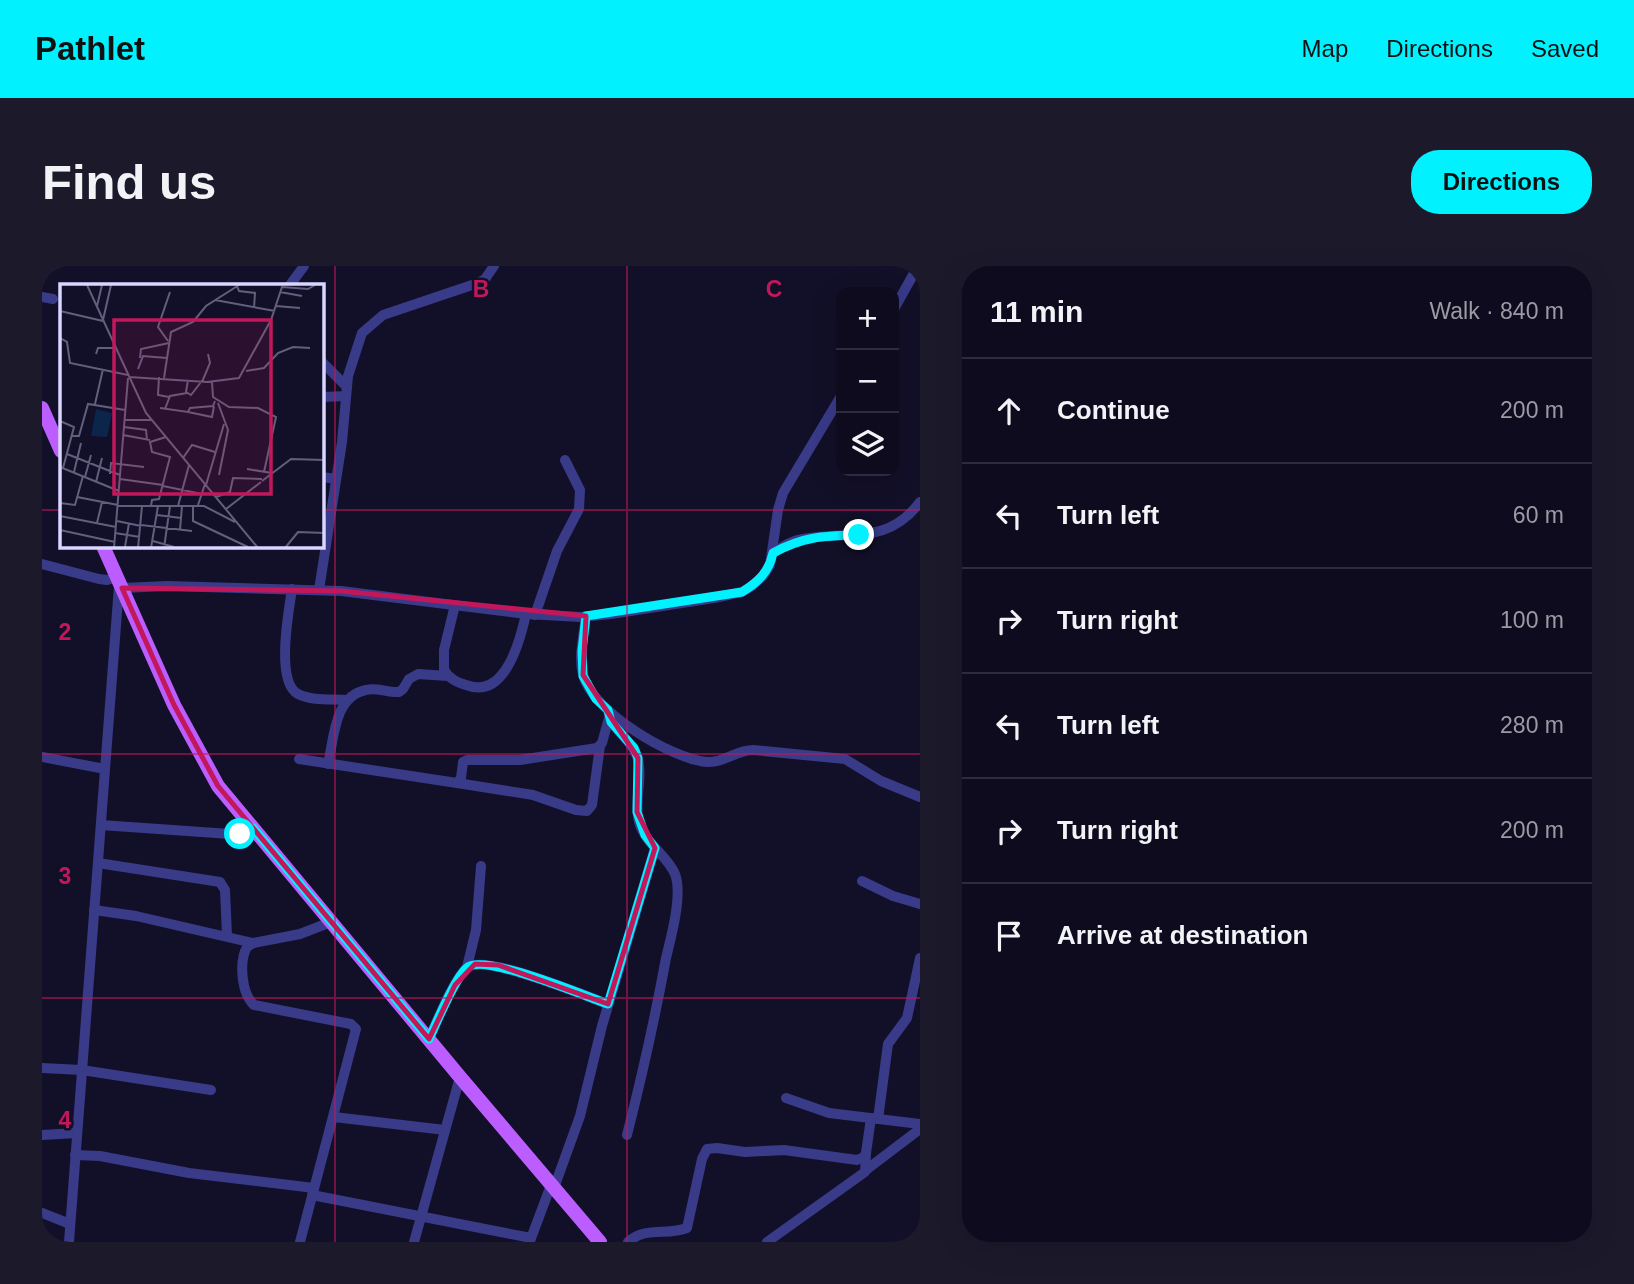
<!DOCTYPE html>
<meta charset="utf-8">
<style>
:root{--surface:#0e0b1e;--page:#1c192b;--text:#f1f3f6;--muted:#9b9ba4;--line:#2e2b3c;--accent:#02f1ff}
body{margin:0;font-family:Arial,sans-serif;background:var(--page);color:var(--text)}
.controls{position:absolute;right:21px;top:21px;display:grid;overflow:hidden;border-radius:14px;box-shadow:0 7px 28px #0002}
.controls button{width:63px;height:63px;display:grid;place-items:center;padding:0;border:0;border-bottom:2px solid var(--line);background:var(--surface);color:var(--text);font:35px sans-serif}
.stop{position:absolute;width:21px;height:21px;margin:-16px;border:5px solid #02f1ff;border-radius:50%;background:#fff}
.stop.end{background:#02f1ff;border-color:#fff;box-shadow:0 2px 7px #0008}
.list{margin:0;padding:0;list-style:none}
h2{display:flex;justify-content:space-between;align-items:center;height:91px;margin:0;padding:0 28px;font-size:30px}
h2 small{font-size:23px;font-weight:400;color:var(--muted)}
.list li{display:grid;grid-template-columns:46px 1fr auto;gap:21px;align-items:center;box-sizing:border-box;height:105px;padding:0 28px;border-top:2px solid var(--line)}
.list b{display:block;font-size:26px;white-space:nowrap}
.list em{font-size:23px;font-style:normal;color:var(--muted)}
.icon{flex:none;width:38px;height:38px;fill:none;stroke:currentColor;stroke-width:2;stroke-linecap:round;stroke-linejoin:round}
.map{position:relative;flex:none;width:878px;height:976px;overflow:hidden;border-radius:28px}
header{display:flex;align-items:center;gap:42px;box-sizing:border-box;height:98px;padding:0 35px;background:var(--accent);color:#111}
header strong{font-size:33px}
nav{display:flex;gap:38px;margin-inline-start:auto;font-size:24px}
.intro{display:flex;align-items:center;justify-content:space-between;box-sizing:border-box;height:168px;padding:0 42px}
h1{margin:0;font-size:49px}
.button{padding:18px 32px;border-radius:28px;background:var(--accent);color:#111;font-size:24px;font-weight:700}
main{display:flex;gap:42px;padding:0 42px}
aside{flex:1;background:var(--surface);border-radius:28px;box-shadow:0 7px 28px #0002}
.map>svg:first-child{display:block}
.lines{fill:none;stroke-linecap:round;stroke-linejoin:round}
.street{stroke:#393a88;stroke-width:10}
.primary{stroke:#bb5dff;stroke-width:14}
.route{stroke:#02f1ff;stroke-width:9}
.marked{fill:none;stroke:#c2185b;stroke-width:5;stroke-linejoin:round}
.grid{fill:none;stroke:#c2185b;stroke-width:2;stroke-opacity:0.55}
.inset-road{fill:none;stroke:#625f7e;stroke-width:2}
.view{fill:#c2185b;fill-opacity:0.15;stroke:#c2185b;stroke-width:3.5}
.inset-edge{fill:none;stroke:#d9d6ff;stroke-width:3.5}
.grid-label{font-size:23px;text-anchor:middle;font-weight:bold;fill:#c2185b;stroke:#120f28;stroke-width:5;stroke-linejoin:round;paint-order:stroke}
</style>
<header>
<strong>Pathlet</strong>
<nav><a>Map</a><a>Directions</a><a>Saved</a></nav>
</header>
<div class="intro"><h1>Find us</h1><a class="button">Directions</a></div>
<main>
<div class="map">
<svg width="878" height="976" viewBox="0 0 878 976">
<rect width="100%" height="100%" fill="#120f28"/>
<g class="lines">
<g class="street">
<polyline points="248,19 262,0"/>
<polyline points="0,31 11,33"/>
<polyline points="852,43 876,0"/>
<polyline points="280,96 305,121"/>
<polyline points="280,131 304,130"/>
<polyline points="280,211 294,213"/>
<path d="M731,287C739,282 747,276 756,274C802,263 844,282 878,236"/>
<polyline points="0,298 57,313 65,314 75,311"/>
<polyline points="80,322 125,320 299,325 484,348 539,351 569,348 672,332 700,326 710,320 721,310 728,299 736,244 741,227 799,130"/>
<path d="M250,323C247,344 233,416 256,428C270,435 289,433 305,434"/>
<polyline points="277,324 300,176 306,110 320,67 341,49 436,17 443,13 452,0"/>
<path d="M413,339L402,384V404C408,413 414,416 424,419C463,434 478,375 484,348"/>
<polyline points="493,349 515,285 537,243 538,224 523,194"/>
<path d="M544,350C542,368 536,391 541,409C550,445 629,493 665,496C682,497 694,484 711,484L803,493L839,515L878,531"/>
<path d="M566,444C568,463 587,471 594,488C603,509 591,534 597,556C603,578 625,589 633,608C641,629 629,671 624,692C613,752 600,810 585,869"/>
<polyline points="0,491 63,503"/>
<polyline points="257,493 415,517 419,512 421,496 425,494 478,494 555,482 560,477 567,452"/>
<path d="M286,498C292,473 292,430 324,424C335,421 346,427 357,426L361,423L367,413L376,408L406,410"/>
<polyline points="415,517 491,529 534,544 545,545 550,539 558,480"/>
<polyline points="59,559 188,568 198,567 210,562"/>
<polyline points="56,597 178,616 183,624 185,670"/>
<polyline points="820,615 851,630 878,638"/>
<polyline points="52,644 94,650 211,677"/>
<polyline points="425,701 434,664 439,600"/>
<path d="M387,773C394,757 414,709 426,701C444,688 543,730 566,738"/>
<polyline points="0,802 40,804 169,824"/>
<polyline points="744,832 787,847 878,858"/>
<polyline points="292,851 403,864"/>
<polyline points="836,853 846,778 865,752 878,692"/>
<polyline points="0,869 35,867"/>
<polyline points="33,889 58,890 147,907 272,922"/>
<polyline points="824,904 878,863"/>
<polyline points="512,922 538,850 560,760 613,582"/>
<polyline points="270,929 489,972"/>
<polyline points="0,947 28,958"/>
<polyline points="488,975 509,919"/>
<polyline points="27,976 77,320"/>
<path d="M258,976L314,763L309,758L212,739C199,727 197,695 205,681L211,677L258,668L289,656"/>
<polyline points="372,976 418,811"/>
<path d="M586,976C604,960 625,970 645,962L660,893L665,883L675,882L703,886L742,884L815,894L822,891L824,887L829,852"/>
<polyline points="725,976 823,906 824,887"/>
</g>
<g class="primary">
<polyline points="0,142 19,185"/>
<polyline points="61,280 132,439 176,520 418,811 558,976"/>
</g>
</g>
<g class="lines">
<path class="route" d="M198,568L211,562L387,773C394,758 414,709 426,701C444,688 543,730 566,738L613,582L603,569L595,546L596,492L592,482L569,456L566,444L554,433L541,410L540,385L544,350L700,326C716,316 727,306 731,287C762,270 782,270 817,269"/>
</g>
<path class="marked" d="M80,322L299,325L544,350L541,409L596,492L595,546L613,582L566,738L456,699L433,698L413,719L387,773L176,520L132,439Z"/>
<path class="grid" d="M293,0V976M585,0V976M0,244H19M280,244H878M0,488H878M0,732H878"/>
<g transform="translate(18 18)">
<rect width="264" height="264" fill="#120f28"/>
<path d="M36,125L52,129L47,153L31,152Z" fill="#0b254b"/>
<path class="inset-road" d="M27,1L86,129L198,264M177,2L179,7L195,9L194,24M220,8L242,12M155,16L215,27M37,22L42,1M216,22L240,24M0,27L43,37M43,36L51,1M0,54L7,58L10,79L68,91M108,57L98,43L110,8M36,70L38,64H55M80,74L81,65L109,59M78,85L83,72L107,74M186,87L204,84L218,69L233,63L250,64M69,93L147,98L179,94L211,36L222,3L248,5L255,1M99,93L98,111L109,113M104,94L111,48L133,38L146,22L179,1M128,96L126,108L131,111L141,98M142,98L150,79L148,70M152,98L153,113L169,123L198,124L216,133L204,188M158,119L168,146L159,191M35,120L43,85M100,124L128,128L130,124L153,122L155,117M105,125L110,112L127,109M128,128L152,133L154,122M65,136H91M0,137L14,143L3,184M64,143L86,146L87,156M63,151L90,156M12,152H19L28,120L65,126M7,170L60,191M123,174L132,161L155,168M0,183L59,207M187,185L212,189M14,188L21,159M50,190L51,179L84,183M25,193L31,171M60,195L103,201M202,197L231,175L265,176M36,198L42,174M146,201L164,140M103,202L142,210M17,213L58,221M156,213L170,208L173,194L202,195M0,219L15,221L23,192M133,221V237L188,263M138,221L145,200M58,222H144L175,238M91,222L92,216L99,215L110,173L92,168L90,158L106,153M118,222L129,181M166,225L201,198M97,231L121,234M0,232L56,243M57,237L81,242M37,239L42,218M81,241L132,247M0,246L55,258M120,246L122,222M55,249L80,253M93,257L114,263M65,263L69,239M54,264L68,94M78,264L82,222M91,264L98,222M104,264L110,222M225,264L238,248L265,249"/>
<path class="view" d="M54,36H211V210H54Z"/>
<rect width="264" height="264" class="inset-edge"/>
</g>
<g class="grid-label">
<text x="439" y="31">B</text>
<text x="732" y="31">C</text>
<text x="23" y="374">2</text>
<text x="23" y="618">3</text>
<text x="23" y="862">4</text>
</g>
</svg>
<div class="controls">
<button>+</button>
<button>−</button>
<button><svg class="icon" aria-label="layers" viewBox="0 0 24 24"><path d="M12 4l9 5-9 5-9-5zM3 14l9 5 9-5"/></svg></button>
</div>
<div class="stop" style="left:198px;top:568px"></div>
<div class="stop end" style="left:817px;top:269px"></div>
</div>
<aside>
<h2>11 min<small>Walk · 840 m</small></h2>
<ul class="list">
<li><svg class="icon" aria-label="ahead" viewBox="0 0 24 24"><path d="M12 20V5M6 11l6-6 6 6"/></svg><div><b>Continue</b></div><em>200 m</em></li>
<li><svg class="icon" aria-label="left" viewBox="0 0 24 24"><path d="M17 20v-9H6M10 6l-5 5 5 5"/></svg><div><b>Turn left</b></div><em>60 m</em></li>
<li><svg class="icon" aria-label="right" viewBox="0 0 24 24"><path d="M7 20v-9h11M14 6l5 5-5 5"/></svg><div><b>Turn right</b></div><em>100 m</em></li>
<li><svg class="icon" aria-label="left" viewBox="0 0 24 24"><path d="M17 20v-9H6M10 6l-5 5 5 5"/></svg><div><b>Turn left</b></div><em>280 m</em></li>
<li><svg class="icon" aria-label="right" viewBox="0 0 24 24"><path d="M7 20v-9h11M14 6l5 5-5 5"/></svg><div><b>Turn right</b></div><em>200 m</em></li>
<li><svg class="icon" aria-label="arrive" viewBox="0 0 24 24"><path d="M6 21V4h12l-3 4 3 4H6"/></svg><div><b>Arrive at destination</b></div></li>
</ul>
</aside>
</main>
